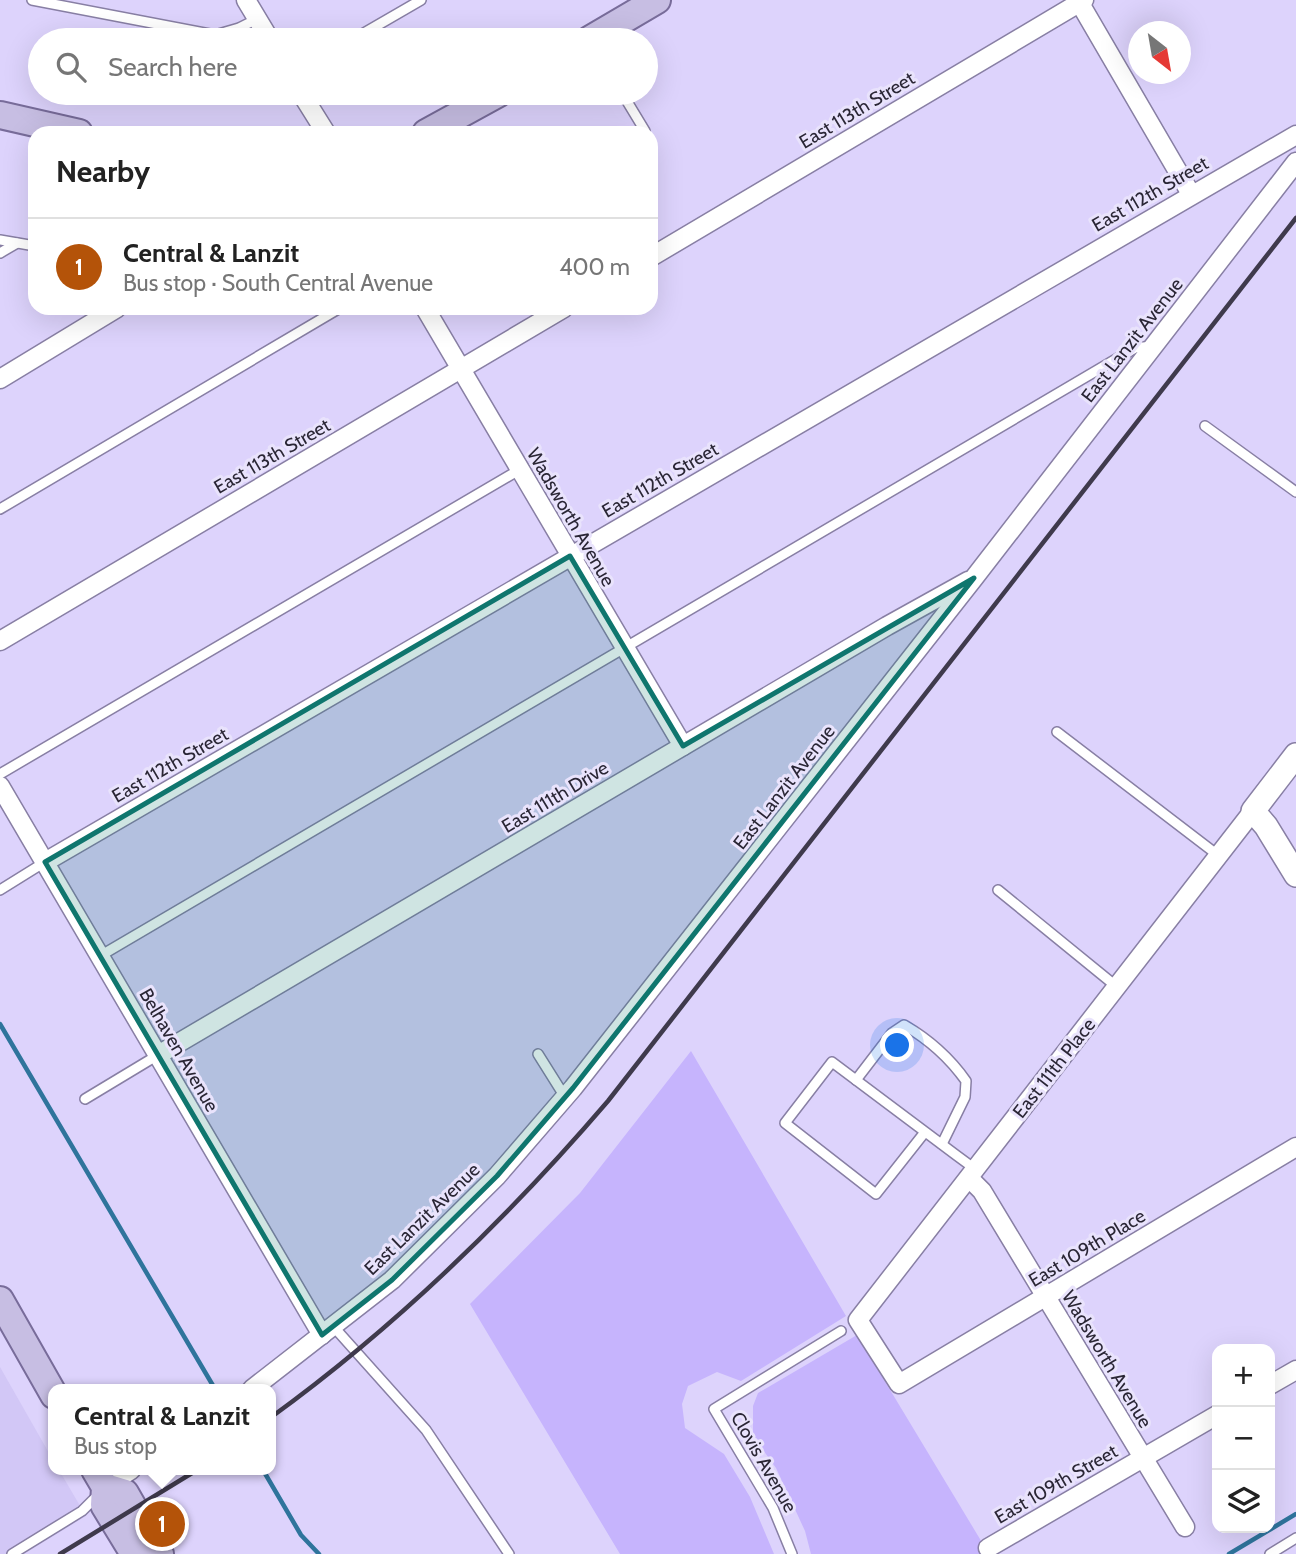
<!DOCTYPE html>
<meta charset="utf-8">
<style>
:root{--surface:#fff;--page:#f6f6f6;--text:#222;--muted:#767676;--line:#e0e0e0;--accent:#b45309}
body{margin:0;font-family:Cabin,sans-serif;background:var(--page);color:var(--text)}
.controls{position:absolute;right:21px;bottom:21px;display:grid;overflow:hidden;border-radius:14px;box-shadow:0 7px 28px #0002}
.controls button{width:63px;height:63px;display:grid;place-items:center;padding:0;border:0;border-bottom:2px solid var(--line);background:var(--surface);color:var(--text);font:35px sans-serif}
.compass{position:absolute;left:1128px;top:21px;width:63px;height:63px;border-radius:50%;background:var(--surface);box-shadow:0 7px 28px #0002;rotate:149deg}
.you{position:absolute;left:898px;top:1046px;width:24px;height:24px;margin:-18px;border:5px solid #fff;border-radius:50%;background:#1a73e8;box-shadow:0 0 0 10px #1a73e833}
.badge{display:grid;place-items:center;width:46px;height:46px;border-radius:50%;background:var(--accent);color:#fff;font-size:23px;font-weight:700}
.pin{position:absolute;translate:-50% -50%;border:4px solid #fff;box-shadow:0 2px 7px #0006}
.popup{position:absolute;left:48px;top:1384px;width:228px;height:91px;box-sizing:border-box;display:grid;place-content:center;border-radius:14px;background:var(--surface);filter:drop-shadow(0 2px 5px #0005);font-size:23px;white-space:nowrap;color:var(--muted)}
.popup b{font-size:26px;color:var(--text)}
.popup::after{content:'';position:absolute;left:50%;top:100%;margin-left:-14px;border:14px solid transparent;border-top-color:var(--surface)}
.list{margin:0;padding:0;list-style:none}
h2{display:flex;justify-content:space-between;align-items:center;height:91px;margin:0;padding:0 28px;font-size:30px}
h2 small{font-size:23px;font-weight:400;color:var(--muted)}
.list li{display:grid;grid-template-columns:46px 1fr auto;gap:21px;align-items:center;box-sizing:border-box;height:98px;padding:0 28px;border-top:2px solid var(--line)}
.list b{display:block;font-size:26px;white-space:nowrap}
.list p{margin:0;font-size:23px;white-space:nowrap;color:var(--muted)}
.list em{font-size:23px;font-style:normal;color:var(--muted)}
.icon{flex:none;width:38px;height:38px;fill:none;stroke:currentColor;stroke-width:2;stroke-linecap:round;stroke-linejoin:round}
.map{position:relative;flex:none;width:1296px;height:1554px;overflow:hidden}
.search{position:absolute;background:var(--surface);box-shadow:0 7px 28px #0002;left:28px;top:28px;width:630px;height:77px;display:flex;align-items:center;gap:18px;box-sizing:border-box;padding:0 24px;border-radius:38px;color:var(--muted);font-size:26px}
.panel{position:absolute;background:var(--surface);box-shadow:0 7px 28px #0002;left:28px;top:126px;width:630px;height:189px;border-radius:21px}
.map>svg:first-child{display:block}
.built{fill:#d2c7f6}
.green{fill:#c6b4fd}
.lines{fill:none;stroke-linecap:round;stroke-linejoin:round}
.stream{stroke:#2f749c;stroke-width:4.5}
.lane-casing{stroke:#887fa4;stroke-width:12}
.street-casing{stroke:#887fa4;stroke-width:21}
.secondary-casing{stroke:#887fa4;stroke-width:26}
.primary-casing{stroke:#786c9a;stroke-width:30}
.lane{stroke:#fff;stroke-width:9}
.street{stroke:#fff;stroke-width:18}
.secondary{stroke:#fff;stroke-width:23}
.primary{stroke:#c7bee3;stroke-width:26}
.rail{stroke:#3f3a4c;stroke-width:4.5}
.marked{fill:#0f766e;fill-opacity:0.2;stroke:#0f766e;stroke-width:5;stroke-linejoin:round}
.labels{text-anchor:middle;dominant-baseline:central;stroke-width:6;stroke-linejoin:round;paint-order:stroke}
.street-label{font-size:19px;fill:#2a2635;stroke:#e9e3fc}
</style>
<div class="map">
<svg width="1296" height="1554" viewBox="0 0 1296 1554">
<rect width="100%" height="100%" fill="#ddd3fc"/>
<polygon class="built" points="0,1367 53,1460 54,1470 59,1470 86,1516 24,1554 0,1554"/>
<g class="green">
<polygon points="691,1051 846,1316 741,1381 717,1372 688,1386 682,1404 685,1428 724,1454 750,1497 774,1554 620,1554 470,1304 580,1193"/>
<polygon points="857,1335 989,1554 811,1554 805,1531 776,1468 753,1436 753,1406 758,1393"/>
</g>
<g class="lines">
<g class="stream">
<polyline points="0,1024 215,1389"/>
<polyline points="263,1470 301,1535 319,1554"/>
<polyline points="1229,1554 1296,1514"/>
</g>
<g class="lane-casing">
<g id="lane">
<polyline points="32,0 215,35 239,28 257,19"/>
<polyline points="352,40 421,0"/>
<polyline points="622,93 645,131"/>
<polyline points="0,240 35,246"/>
<polyline points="0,253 17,243"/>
<polyline points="1205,426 1296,492"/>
<polyline points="0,509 340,308"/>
<polyline points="1057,732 1219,856"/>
<polyline points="0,774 519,470"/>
<polyline points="0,890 45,862"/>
<polyline points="998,890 1117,987"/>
<polyline points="100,956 1135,348 1152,346"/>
<polyline points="538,1054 565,1097"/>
<path d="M856,1080L892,1033L904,1025C930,1040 949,1057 966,1081L965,1097L942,1144"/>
<polyline points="85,1099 158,1055"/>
<polyline points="925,1132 876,1194 785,1123 832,1062 956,1155 975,1169"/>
<polyline points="333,1326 426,1430 509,1554"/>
<polyline points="12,1554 82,1511 97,1496"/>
<polyline points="792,1554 773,1508 714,1409 841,1331"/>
<polyline points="1270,1554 1296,1538"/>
</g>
</g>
<g class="street-casing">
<g id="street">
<polyline points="246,0 270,40"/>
<polyline points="1078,0 1191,194"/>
<polyline points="301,93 326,133"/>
<polyline points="651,257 1084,0"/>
<polyline points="425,308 683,746"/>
<polyline points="0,379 117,308"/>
<polyline points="0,641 564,308"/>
<polyline points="0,786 322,1335"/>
<polyline points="1253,811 858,1320 899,1384 1296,1147"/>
<polyline points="45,862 1296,135"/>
<polyline points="158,1055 887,626 968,581"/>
<polyline points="969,1178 982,1191 1185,1527"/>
<polyline points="1270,1385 1296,1370"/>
<polyline points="252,1389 392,1280 497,1176 573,1088 974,578 1296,162"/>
<polyline points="105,1487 131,1470"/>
<polyline points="988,1548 1217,1415"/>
</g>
</g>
<g class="secondary-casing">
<polyline id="secondary" points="1296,755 1253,811 1266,826 1296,875"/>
</g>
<g class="primary-casing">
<g id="primary">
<polyline points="589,40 657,0"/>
<polyline points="0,115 79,133"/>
<polyline points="426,133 499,93"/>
<polyline points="0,1300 54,1395"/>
<polyline points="95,1470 105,1487 104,1505 134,1554"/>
<polyline points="105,1487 125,1493 160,1554"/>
</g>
</g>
<use href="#lane" class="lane"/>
<use href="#street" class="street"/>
<use href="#secondary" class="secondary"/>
<use href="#primary" class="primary"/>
<g class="rail">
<path d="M270,1418C397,1326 506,1220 608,1101L1296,218"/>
<polyline points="60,1554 197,1470"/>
</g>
</g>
<path class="marked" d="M570,556L683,746L974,578L573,1088L497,1176L392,1280L322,1335L45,862Z"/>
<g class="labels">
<g class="street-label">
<text transform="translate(857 110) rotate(-31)">East 113th Street</text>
<text transform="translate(1150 194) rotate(-30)">East 112th Street</text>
<text transform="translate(1132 340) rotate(-52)">East Lanzit Avenue</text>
<text transform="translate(272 456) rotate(-30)">East 113th Street</text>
<text transform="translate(660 480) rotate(-30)">East 112th Street</text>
<text transform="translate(571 517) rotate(60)">Wadsworth Avenue</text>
<text transform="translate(170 765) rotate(-30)">East 112th Street</text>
<text transform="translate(784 787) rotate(-52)">East Lanzit Avenue</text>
<text transform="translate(555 797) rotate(-31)">East 111th Drive</text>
<text transform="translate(179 1050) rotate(60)">Belhaven Avenue</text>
<text transform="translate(1054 1068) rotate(-52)">East 111th Place</text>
<text transform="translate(422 1219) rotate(-44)">East Lanzit Avenue</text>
<text transform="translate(1087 1248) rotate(-31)">East 109th Place</text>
<text transform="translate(1107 1359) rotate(59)">Wadsworth Avenue</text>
<text transform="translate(764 1462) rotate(60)">Clovis Avenue</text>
<text transform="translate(1056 1484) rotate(-30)">East 109th Street</text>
</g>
</g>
</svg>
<div class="controls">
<button>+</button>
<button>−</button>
<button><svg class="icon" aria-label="layers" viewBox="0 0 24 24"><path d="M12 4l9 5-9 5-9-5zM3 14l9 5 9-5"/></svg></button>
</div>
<svg class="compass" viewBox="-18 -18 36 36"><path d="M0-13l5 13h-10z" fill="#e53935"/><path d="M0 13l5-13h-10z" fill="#767676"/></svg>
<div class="you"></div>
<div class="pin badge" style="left:162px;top:1524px">1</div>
<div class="popup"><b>Central &amp; Lanzit</b>Bus stop</div>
<div class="search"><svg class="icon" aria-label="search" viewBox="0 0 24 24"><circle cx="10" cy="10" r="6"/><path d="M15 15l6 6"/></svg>Search here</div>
<section class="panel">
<h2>Nearby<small></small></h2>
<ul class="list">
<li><span class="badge">1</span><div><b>Central &amp; Lanzit</b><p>Bus stop · South Central Avenue</p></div><em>400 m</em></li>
</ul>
</section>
</div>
